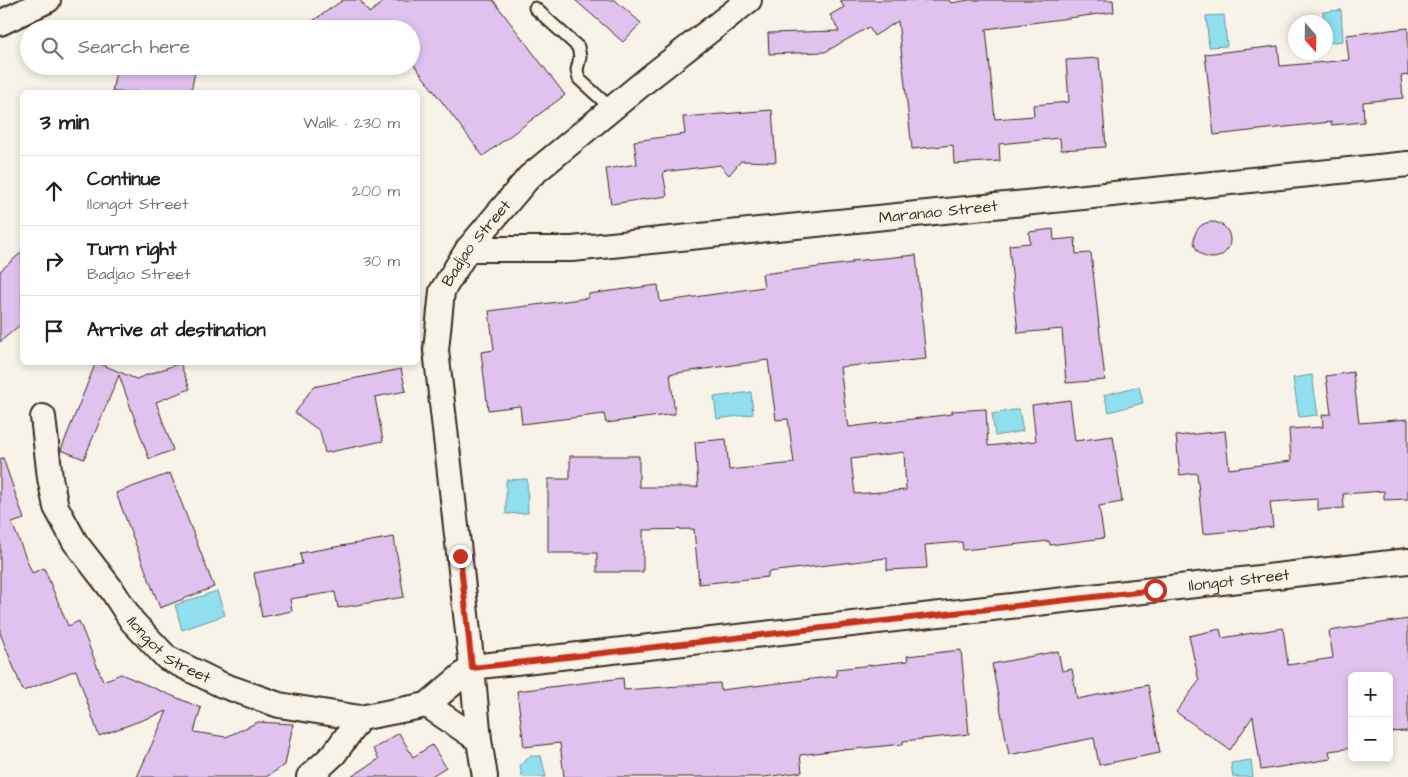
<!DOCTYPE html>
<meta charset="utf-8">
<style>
:root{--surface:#fff;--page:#f2f2f2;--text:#202124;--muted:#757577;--line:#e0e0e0}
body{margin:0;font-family:"Architects Daughter",sans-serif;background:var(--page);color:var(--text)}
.controls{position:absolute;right:15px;bottom:15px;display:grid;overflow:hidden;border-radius:8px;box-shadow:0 2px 8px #0003}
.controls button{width:45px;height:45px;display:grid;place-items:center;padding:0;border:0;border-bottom:1px solid var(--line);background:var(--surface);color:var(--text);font:25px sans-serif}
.compass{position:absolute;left:1288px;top:15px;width:45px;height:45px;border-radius:50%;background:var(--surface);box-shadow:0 2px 8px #0003;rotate:160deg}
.stop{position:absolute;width:15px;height:15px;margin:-11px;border:4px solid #c8321e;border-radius:50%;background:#fff}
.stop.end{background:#c8321e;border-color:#fff;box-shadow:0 1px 5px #0008}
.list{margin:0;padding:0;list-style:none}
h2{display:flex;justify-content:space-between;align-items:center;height:65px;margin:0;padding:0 20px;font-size:21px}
h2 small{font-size:16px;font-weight:400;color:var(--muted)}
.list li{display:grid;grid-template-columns:32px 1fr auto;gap:15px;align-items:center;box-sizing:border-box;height:70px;padding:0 20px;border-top:1px solid var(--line)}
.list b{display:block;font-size:19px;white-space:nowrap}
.list p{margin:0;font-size:16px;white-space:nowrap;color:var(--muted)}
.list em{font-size:16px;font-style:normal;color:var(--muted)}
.icon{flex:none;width:28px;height:28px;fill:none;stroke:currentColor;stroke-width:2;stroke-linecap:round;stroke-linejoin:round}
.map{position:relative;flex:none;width:1408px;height:777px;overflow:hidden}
.search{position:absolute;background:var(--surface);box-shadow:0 2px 8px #0003;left:20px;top:20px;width:400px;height:55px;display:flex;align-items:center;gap:12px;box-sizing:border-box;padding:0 18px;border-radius:28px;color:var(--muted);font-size:19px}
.panel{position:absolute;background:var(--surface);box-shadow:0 2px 8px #0003;left:20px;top:90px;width:400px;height:275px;border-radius:8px}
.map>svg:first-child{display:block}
.water{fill:#90dfee;stroke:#6e979b}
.building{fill:#e0c2ef;stroke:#3b2a1e;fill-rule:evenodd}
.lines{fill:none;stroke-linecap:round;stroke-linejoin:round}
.lane-casing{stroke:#3b2a1e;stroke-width:15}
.street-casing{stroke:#3b2a1e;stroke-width:28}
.lane{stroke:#f7f3e8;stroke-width:11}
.street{stroke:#f7f3e8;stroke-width:24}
.route{stroke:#c8321e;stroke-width:6}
.labels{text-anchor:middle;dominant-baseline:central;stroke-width:4.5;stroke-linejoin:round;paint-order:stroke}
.street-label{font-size:16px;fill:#3b2a1e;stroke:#f7f3e8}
</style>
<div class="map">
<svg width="1408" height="777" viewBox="0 0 1408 777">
<rect width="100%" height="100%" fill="#f7f3e8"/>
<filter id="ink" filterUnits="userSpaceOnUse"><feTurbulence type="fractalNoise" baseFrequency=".02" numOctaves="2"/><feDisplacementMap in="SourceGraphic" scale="10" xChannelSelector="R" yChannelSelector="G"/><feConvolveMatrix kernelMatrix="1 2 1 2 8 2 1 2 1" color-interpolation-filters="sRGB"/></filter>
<g filter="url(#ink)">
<g class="water">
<polygon points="1341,10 1343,41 1326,43 1326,22 1324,22 1323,12"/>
<polygon points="1224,15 1227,46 1209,47 1206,16"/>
<polygon points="1312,375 1318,415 1299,417 1293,378"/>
<polygon points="1139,386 1143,403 1109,412 1104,395"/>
<polygon points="751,392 753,414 717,419 714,397"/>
<polygon points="1019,409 1023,431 995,436 992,414"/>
<polygon points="527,479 528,513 506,514 506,480"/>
<polygon points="217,591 225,615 182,630 175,605"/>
<polygon points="531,756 541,756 546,777 522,777 520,765"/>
<polygon points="1251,760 1253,777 1233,777 1231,763"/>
</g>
<g class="building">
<polygon points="343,0 360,0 369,13 386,0 493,0 565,95 483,156 411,61 411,29 301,29"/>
<polygon points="575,0 615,0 641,23 623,42"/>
<polygon points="840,0 949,0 951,3 969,0 1113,0 1114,12 986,29 995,119 1034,116 1033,105 1069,102 1066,60 1099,58 1106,147 1061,150 1060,138 999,144 1000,161 954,164 953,145 912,149 898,21 874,36 869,27 825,52 769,54 768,33 839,31 830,15 844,7"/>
<polygon points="1408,28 1408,75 1401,76 1403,98 1363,102 1364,122 1331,125 1331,122 1214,135 1205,54 1278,46 1280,66 1349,60 1346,35"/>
<polygon points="117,66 196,66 191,92 112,92"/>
<polygon points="772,110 776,162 741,161 729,175 720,165 663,172 667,196 611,204 606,169 637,164 634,141 685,134 683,117"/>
<circle cx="1212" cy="240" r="18"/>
<polygon points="1053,229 1054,240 1075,238 1076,254 1091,253 1105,380 1066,383 1062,329 1018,333 1009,245 1030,243 1029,232"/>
<polygon points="22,252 22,323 0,342 0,271"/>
<path d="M916,255L926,359L840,367L847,421H848L849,427L952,414V411L986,409L988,446L1036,441L1032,405L1070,400L1075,441L1113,436L1122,502L1099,506L1104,538L1050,545L1049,541L963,550L962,542L925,545L927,568L887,570V558L768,572V577L699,584L694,529L643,530V572H597V553H548V479H570V456H639V487H698L695,442L726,439L729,470L794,463L788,419L776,420L768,360L670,374L675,414L606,423L604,414L522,424L520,406L488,410L481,352L494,350L489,311L588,298V294L658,285L660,302L764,287L762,274L852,263V261ZM904,452L906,490L855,494L851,459Z"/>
<polygon points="96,362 136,379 180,363 190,389 156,402 173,450 149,459 119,375 84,459 61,450"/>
<polygon points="401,369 406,391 375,397 383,441 325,453 320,431 295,413 313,387"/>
<polygon points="1353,372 1359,423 1408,419 1408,499 1384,500 1384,491 1343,494 1344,508 1318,510 1318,499 1270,502 1273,527 1203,534 1197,473 1180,475 1176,436 1225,431 1229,469 1291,461 1289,429 1323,427 1322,415 1331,414 1326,376"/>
<polygon points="3,458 24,519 12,523 32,573 44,568 68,626 79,621 103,681 121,674 201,708 194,732 226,737 258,722 293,724 285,765 266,777 137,777 167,711 99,736 76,670 23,691 0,633 0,459"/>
<polygon points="170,473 214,587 160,608 116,493"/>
<polygon points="394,537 404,597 338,608 335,592 290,599 292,611 262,617 254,573 302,564 300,553"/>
<polygon points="1408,619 1408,731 1389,732 1389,676 1352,676 1352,748 1329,751 1331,759 1261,770 1253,716 1230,750 1176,712 1199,681 1189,636 1220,629 1222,638 1283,628 1288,665 1333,658 1329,631"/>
<polygon points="961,650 969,734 903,741 903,744 845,750 845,749 800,755 802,772 764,777 564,777 560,743 524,747 517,691 623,678 624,690 720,683 721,690 837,676 836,669 908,661 907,656"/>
<polygon points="1058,651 1062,671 1072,669 1077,699 1148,685 1160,753 1099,765 1094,738 1009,755 992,664"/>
<polygon points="399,733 413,757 432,745 446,767 430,777 351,777 379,759 373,749"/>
</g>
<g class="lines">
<g class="lane-casing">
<polyline id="lane" points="535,8 578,47 580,57 577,70 579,79 612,109"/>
</g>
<g class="street-casing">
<g id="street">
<polyline points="0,23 48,0"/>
<path id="s1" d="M468,249H572L1408,164"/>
<path id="s2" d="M43,417L50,478L56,507L75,542L112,590L132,621L167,658L222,685L279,705L360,718L427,705L472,667L1408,561"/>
<polyline points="427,705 479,740"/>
<polyline points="309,777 334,754 360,718"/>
<path id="s3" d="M485,777L479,740L472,667L436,350L442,291L468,249L529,177L649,78L749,0"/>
</g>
</g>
<use href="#lane" class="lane"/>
<use href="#street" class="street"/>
</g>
</g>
<g class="lines" filter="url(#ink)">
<polyline class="route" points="460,556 472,668 1155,590"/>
</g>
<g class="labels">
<g class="street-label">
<text stroke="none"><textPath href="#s1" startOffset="472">Maranao Street</textPath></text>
<text stroke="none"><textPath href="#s3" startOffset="548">Badjao Street</textPath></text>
<text stroke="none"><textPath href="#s2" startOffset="1382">Ilongot Street</textPath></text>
<text stroke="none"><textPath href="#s2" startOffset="276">Ilongot Street</textPath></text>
</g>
</g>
</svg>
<div class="controls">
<button>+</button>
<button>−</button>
</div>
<svg class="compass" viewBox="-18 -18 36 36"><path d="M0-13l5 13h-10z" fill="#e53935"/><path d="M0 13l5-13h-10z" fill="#757577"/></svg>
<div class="stop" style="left:1155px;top:590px"></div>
<div class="stop end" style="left:460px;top:556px"></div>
<div class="search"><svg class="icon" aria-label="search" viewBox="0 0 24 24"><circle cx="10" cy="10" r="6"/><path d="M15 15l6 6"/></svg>Search here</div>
<section class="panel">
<h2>3 min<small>Walk · 230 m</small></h2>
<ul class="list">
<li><svg class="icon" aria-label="ahead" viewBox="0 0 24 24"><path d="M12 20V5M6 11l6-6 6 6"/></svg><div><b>Continue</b><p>Ilongot Street</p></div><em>200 m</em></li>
<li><svg class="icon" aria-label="right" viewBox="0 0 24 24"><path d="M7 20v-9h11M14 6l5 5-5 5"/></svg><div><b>Turn right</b><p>Badjao Street</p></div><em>30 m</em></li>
<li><svg class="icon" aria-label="arrive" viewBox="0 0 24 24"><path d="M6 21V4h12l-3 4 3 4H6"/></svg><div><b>Arrive at destination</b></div></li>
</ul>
</section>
</div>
